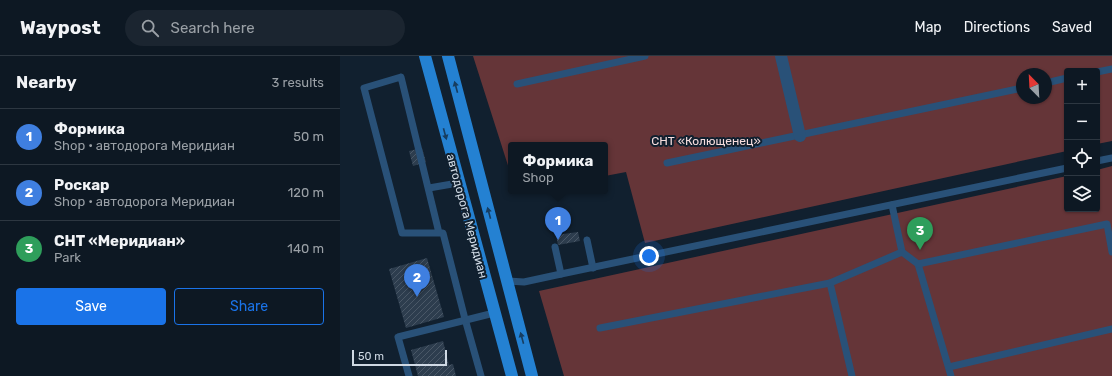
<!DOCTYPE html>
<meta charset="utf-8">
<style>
:root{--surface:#0d1823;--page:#1b2530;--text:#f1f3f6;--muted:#9aa0a6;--line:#2d3741;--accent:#1a73e8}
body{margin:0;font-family:Rubik,sans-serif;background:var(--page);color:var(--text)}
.controls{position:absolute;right:12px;top:12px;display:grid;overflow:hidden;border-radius:4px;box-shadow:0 1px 3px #0004}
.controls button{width:36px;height:36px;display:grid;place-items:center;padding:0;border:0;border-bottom:1px solid var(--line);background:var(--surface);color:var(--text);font:20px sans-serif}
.compass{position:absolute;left:676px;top:12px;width:36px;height:36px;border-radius:50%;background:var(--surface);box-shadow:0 1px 3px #0004;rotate:336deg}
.scale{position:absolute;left:12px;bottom:10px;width:95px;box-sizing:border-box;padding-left:4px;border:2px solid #cfd9e4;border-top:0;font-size:11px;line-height:14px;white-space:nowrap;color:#cfd9e4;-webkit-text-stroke:3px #11202f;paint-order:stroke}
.you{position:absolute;left:309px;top:200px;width:14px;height:14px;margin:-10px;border:3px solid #fff;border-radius:50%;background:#1a73e8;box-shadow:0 0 0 6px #1a73e833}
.badge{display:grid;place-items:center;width:26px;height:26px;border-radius:50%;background:var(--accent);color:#fff;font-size:13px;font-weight:700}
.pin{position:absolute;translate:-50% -33px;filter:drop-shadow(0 1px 2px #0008)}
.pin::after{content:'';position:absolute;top:21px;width:14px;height:12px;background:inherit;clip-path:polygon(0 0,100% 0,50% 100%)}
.popup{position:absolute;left:168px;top:86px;width:100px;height:52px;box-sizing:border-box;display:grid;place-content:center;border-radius:4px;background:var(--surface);filter:drop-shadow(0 1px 3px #0005);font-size:13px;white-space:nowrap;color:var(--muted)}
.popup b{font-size:15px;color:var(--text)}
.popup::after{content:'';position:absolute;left:50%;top:100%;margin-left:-8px;border:8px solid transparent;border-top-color:var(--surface)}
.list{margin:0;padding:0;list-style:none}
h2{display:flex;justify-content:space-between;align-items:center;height:52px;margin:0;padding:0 16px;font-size:17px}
h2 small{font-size:13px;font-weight:400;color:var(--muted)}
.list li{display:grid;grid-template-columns:26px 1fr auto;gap:12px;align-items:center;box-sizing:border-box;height:56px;padding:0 16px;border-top:1px solid var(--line)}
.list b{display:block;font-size:15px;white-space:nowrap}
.list p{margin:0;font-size:13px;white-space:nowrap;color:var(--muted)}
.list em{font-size:13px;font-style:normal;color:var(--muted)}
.actions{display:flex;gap:8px;padding:12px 16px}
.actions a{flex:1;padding:9px 0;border:1px solid var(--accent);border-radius:4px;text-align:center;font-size:14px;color:var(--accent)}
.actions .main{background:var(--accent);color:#fff}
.icon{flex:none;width:22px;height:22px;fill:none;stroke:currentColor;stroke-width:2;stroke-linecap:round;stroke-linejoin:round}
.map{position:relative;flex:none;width:772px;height:320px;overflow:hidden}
header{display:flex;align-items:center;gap:24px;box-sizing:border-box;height:56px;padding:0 20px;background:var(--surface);border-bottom:1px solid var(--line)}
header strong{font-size:19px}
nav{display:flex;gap:22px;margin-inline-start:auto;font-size:14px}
.search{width:280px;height:36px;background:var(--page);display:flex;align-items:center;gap:10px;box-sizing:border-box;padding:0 14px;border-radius:22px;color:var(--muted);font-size:15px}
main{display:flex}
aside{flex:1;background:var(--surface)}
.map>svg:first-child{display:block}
.green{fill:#653538;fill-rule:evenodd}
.building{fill:url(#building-hatch)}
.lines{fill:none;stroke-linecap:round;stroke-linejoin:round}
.service{stroke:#295178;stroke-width:7}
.minor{stroke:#295178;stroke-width:12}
.primary{stroke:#2481d2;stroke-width:12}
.oneway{fill:#173d60}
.labels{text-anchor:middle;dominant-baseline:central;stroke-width:4;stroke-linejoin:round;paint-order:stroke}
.park-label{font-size:12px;fill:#f7ddde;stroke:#11202f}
.street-label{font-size:12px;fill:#cfd9e4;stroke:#11202f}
</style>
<header>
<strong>Waypost</strong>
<div class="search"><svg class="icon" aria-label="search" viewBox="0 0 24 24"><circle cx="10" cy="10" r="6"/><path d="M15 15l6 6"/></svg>Search here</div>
<nav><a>Map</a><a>Directions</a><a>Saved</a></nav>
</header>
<main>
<aside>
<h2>Nearby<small>3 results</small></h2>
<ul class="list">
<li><span class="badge" style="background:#3f7fe0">1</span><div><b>Формика</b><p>Shop · автодорога Меридиан</p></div><em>50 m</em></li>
<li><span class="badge" style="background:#3f7fe0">2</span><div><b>Роскар</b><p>Shop · автодорога Меридиан</p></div><em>120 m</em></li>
<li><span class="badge" style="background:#2e9e5b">3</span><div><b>СНТ «Меридиан»</b><p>Park</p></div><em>140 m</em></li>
</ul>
<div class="actions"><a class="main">Save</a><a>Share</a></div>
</aside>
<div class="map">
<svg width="772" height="320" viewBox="0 0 772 320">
<defs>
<pattern id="building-hatch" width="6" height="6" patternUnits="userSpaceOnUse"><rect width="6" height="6" fill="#2d3d4e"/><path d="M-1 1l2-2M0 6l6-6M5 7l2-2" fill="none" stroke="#4a5867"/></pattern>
</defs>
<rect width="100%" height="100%" fill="#11202f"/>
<g class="green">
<path d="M133,0H772V85L757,88V15H727V95L305,187L286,116L265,120V89H171V119ZM682,18H706V42H682Z"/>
<polygon points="772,110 772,320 224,320 199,235 727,120 727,153 757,153 757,114"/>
</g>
<g class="building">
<polygon points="82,92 86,106 73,110 69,95"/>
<polygon points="238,176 240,185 218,189 216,179"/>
<polygon points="87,202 104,261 66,272 49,213"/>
<polygon points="103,285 109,309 113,308 116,320 78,320 71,294"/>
</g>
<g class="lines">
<g class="service">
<polyline points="757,16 772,13"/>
<polyline points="706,27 727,22"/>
<polyline points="177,28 305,0"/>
<polyline points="757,105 772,102"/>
<polyline points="327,107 682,32"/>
<polyline points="89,132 118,127"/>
<polyline points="552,149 562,196"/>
<polyline points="99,177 61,21 24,32 62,177 103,177 125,263 141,320"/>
<polyline points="247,184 253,212"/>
<polyline points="215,191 221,218"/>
<polyline points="578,208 611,320"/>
<polyline points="167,225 184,226 221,218 727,112"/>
<polyline points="490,227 512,320"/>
<polyline points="260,272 490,227 562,196 578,208 767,168 772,196"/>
<polyline points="609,311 772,273"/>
<polyline points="69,320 58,281 154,257"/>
</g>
<polyline class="minor" points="441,0 460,80"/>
<g class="primary">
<polyline points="85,0 172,320"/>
<polyline points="108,0 192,320"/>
</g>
</g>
<defs><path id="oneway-solid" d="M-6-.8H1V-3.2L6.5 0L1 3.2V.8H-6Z"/></defs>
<g class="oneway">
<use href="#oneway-solid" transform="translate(116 31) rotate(-105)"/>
<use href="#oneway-solid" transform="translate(105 78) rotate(75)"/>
<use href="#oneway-solid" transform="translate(149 157) rotate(-105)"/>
<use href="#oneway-solid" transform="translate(182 282) rotate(-105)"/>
</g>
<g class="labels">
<g class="park-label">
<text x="366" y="85">СНТ «Колющенец»</text>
</g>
<g class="street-label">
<text transform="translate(127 160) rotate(75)">автодорога Меридиан</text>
</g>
</g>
</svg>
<div class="controls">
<button>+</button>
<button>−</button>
<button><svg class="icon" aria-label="locate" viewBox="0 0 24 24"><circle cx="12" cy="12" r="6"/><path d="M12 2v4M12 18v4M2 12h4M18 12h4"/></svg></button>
<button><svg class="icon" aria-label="layers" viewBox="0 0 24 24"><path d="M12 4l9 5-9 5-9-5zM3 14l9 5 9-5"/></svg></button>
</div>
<svg class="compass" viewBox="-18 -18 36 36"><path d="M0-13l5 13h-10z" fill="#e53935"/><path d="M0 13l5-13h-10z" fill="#9aa0a6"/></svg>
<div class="scale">50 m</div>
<div class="you"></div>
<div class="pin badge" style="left:218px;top:184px;background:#3f7fe0">1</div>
<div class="popup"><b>Формика</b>Shop</div>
<div class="pin badge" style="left:77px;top:241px;background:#3f7fe0">2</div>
<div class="pin badge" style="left:580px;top:194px;background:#2e9e5b">3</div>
</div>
</main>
